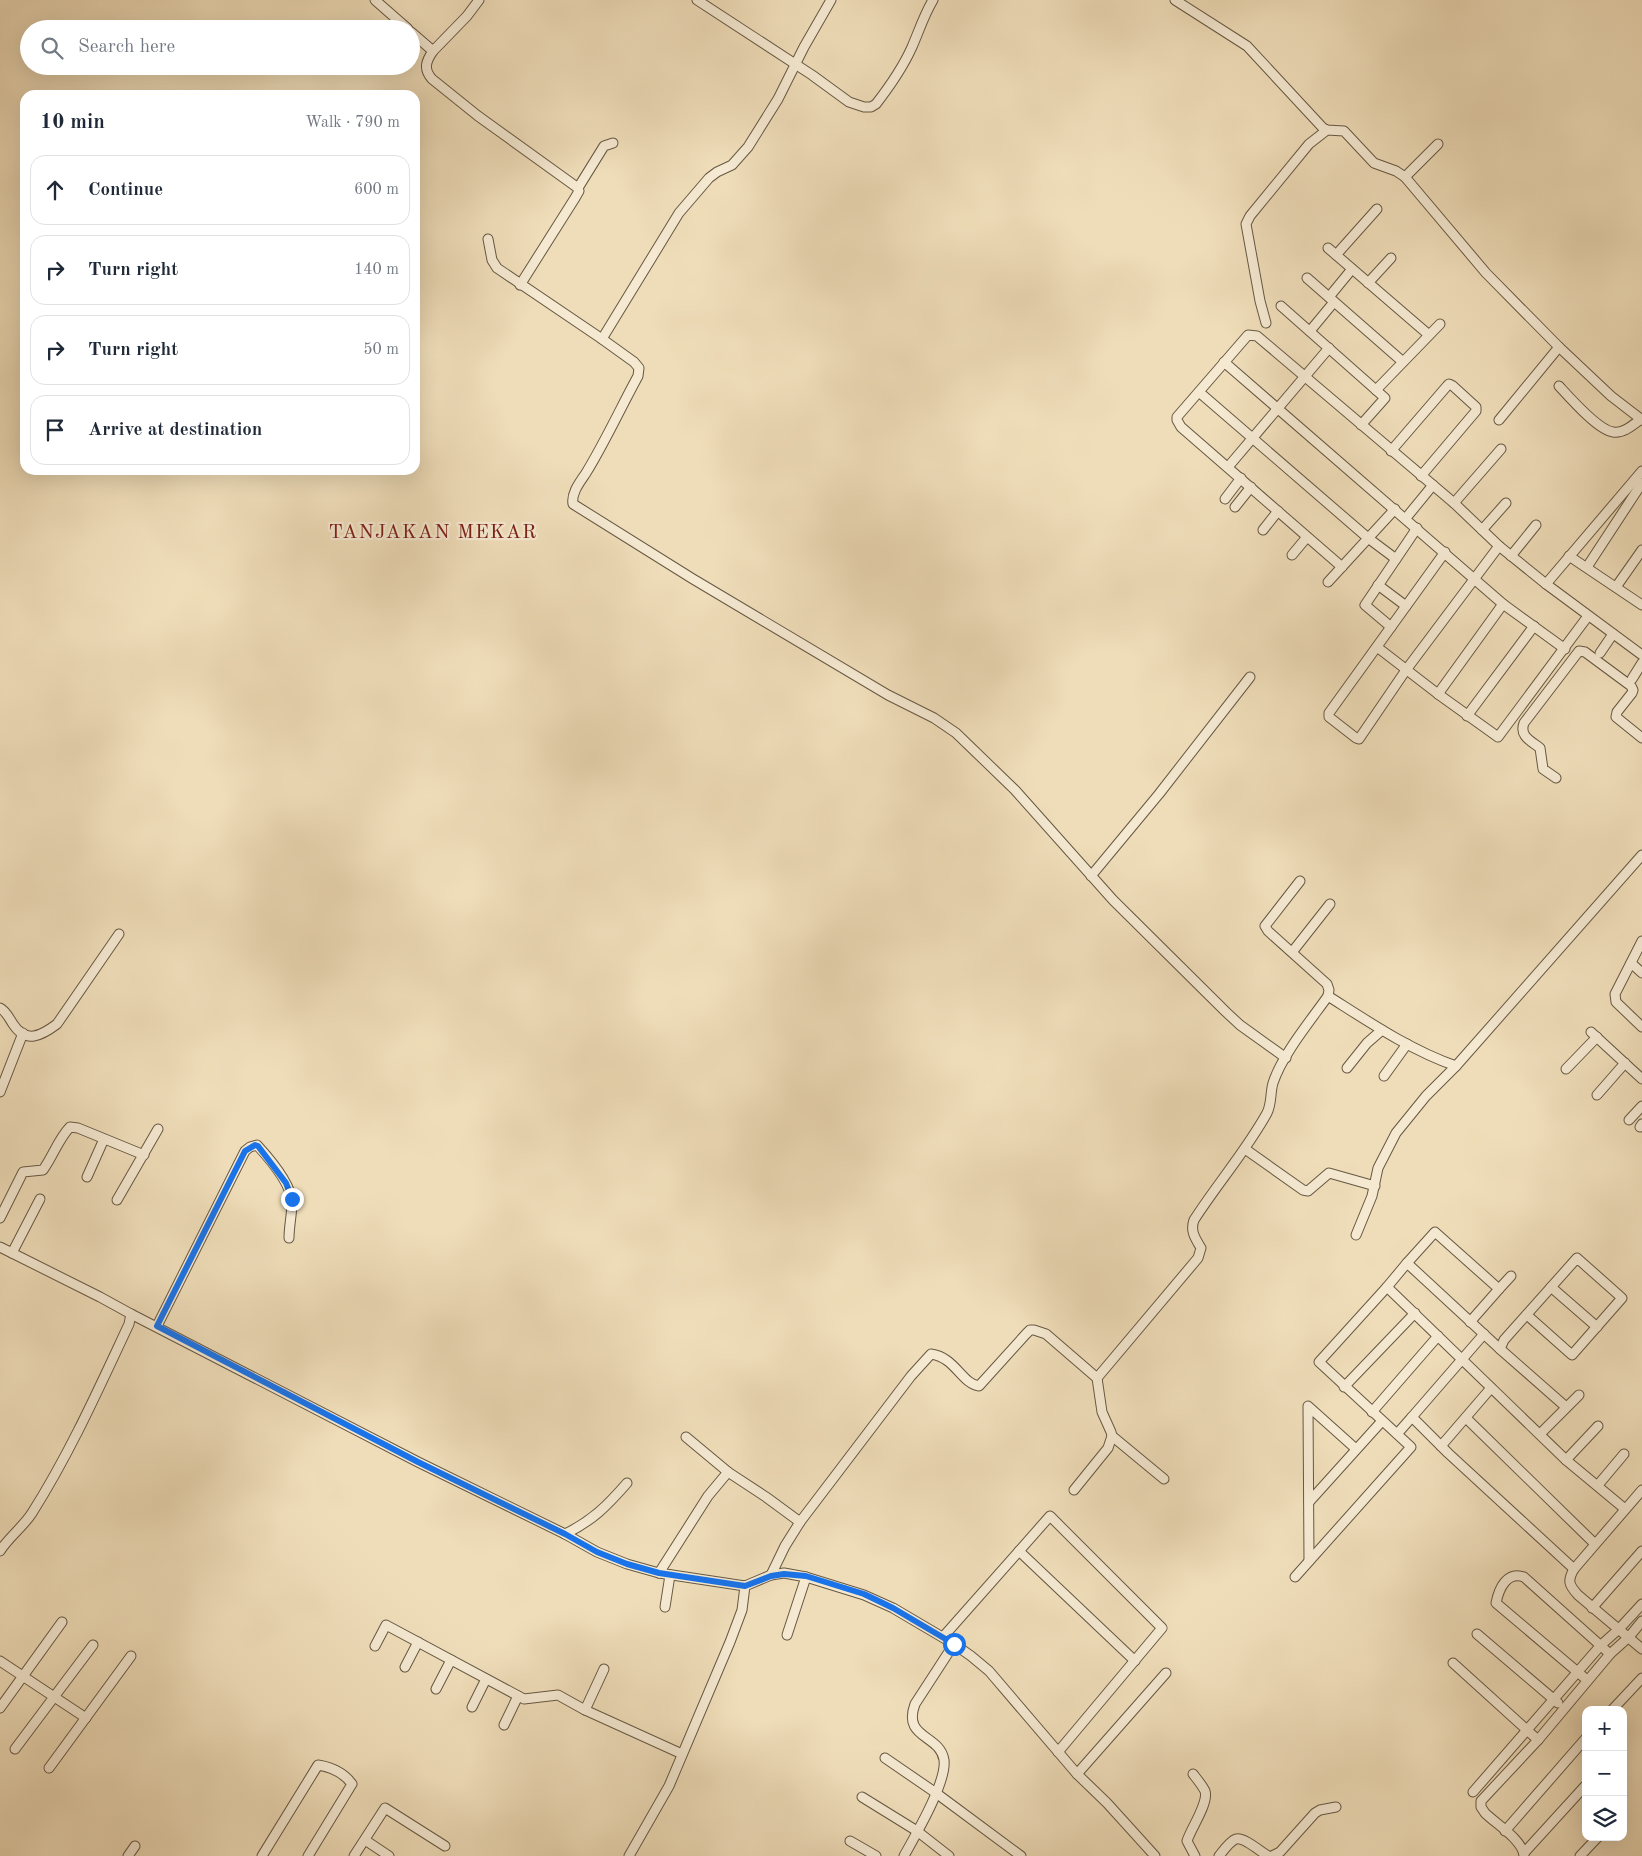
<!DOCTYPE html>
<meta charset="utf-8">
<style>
:root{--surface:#fff;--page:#f2f2f3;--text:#1f2937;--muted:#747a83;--line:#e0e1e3}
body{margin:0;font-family:"Old Standard TT",serif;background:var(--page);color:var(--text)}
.controls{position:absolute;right:15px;bottom:15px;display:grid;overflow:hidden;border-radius:10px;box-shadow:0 5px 20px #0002}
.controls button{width:45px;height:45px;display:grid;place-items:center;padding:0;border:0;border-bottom:1px solid var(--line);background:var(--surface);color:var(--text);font:25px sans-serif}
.stop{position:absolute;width:15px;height:15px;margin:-11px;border:4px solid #1a73e8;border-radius:50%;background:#fff}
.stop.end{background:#1a73e8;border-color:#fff;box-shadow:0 1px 5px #0008}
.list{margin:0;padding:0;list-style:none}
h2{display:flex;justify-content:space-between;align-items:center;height:65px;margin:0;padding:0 20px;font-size:21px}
h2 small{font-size:16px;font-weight:400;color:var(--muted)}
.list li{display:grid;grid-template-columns:32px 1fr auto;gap:15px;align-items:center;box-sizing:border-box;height:70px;margin:0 10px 10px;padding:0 10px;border:1px solid var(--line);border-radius:15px}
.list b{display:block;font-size:19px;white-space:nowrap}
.list em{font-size:16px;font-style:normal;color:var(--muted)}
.icon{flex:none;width:28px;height:28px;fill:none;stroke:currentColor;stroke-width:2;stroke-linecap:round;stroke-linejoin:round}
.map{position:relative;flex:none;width:1642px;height:1856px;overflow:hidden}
.search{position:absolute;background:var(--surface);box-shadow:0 5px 20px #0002;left:20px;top:20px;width:400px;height:55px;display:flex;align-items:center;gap:12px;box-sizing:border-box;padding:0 18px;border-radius:28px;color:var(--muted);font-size:19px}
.panel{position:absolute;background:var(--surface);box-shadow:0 5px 20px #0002;left:20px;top:90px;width:400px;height:385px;border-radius:15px}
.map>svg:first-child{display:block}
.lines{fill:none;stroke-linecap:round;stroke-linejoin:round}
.minor-casing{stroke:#665842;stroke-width:11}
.minor{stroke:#f5e9d2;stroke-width:9}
.route{stroke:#1a73e8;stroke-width:6}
.labels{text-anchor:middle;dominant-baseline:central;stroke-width:4.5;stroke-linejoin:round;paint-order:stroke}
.quarter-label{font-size:20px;letter-spacing:1px;fill:#7a1f14;stroke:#f5e9d2}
</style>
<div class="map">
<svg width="1642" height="1856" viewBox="0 0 1642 1856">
<rect width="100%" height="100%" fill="#efddb9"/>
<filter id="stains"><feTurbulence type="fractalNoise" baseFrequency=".004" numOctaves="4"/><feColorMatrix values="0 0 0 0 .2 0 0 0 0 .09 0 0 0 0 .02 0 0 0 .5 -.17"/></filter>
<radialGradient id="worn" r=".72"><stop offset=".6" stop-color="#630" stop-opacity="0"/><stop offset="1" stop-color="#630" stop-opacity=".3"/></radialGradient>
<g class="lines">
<g class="minor-casing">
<g id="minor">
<polyline points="375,0 408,29"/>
<path d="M697,0L812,75L849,102L864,107H871L876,104C890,86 903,67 912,47C919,31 924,15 933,0"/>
<polyline points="1175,0 1247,46 1323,128 1327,130 1344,131 1374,163 1396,171 1405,177 1486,273 1559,347 1611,396 1642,420"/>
<path d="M411,32L433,51C426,61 423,69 432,79L478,116L578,188L579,191L575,198L520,285"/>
<polyline points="433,51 467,16 479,0"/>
<polyline points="1405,177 1438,144"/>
<polyline points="578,188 604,146 613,143"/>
<path d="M488,239L492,260L497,268L602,339L634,362L639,368L638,376C620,409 605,442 586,473C580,482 571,493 573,504L693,579L888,695L934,718L956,733L1015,790L1113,900L1226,1012L1240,1025L1286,1058"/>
<polyline points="1328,248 1429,335"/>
<polyline points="1336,255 1377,209"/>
<polyline points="1307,278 1403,362"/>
<polyline points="1368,283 1391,258"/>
<polyline points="1329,297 1352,269"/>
<polyline points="1281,306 1385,398 1361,425"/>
<polyline points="1266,323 1260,301 1246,224 1250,216 1309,144 1327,130"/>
<polyline points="1310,331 1334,302"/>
<polyline points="602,339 679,213 709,178 717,172 732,165 748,147 778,99 804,47 831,0"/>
<polyline points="1224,362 1503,604 1565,649"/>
<path d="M1559,386C1570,398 1598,430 1613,432C1623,434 1633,425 1641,419"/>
<polyline points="1376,390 1440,324"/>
<polyline points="1199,392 1368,538 1396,559"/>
<polyline points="1499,420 1559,347"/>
<polyline points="1391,451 1447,386 1449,384 1453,386 1476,407 1476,411 1421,476"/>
<polyline points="1228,467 1329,348"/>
<polyline points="1225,499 1241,478"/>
<polyline points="1454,503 1501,449"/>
<polyline points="1235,507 1251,487"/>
<polyline points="1406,518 1433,485"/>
<polyline points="1263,530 1278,511"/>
<polyline points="1482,530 1506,503"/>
<polyline points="1445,552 1329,713 1329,717 1356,738 1359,739 1361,736 1406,670 1499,546"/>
<polyline points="1292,555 1307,537"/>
<polyline points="1511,556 1536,525"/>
<polyline points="1569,556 1642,605"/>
<polyline points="1342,567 1181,427 1177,420 1177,417 1248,335 1257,336 1454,503 1499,546 1546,584 1642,655"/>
<polyline points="1587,567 1642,483"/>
<polyline points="1328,582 1395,509"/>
<polyline points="1546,584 1642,471"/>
<polyline points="1378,585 1406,606"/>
<polyline points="1616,587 1642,550"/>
<polyline points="1391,627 1365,605 1417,528"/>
<polyline points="1377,647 1438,694 1498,737 1588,616"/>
<polyline points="1600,653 1613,634"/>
<polyline points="1632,679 1642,663"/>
<polyline points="1438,694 1503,604"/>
<polyline points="1467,716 1534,626"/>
<path d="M1556,778L1543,769L1540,748C1531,741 1519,736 1524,723L1579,651L1585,652L1631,686L1633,690L1632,693L1617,712L1616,717L1642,738"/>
<polyline points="1091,876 1159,794 1250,677"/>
<polyline points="1300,881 1265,926 1268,931 1327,984 1329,990 1328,996"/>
<polyline points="1642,941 1615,994 1616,1002 1642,1027"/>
<polyline points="1293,951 1330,904"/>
<polyline points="1631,963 1642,973"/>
<path d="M0,1008C6,1011 9,1018 13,1024C26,1044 41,1036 57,1024L119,934"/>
<polyline points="1591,1032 1642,1079"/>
<polyline points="1347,1068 1367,1043 1382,1030"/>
<polyline points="1566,1069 1597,1037"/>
<polyline points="1384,1076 1407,1044"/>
<polyline points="0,1092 23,1033"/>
<polyline points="1597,1095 1625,1063"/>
<polyline points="1629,1120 1642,1106"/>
<polyline points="1640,1127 1642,1124"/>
<polyline points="1245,1149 1303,1190 1308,1191 1329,1173 1375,1186"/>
<polyline points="87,1177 104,1139"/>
<polyline points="117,1200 158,1129"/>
<path d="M0,1218L23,1172L43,1170C53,1156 59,1138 70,1127L78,1128L144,1155"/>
<polyline points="1356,1235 1372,1196 1378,1168 1396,1133 1426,1096 1456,1066"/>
<polyline points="0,1247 100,1297 131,1314 418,1462 565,1534 597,1552 627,1564 659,1573 745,1586 771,1575 784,1573 806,1577 864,1595 893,1608 954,1644 971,1656 989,1671 1077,1774 1107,1803 1155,1856"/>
<polyline points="12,1253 40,1199"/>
<polyline points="1407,1263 1435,1232 1499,1289 1470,1322"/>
<polyline points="1387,1287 1407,1263 1500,1349"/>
<polyline points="1551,1287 1597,1327"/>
<polyline points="1499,1289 1511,1276"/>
<polyline points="1527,1315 1572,1355 1622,1298 1577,1258 1504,1340 1500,1349 1566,1407"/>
<path d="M157,1326L245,1151L250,1147L257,1145C269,1158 291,1184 292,1202C292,1214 289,1226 289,1238"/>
<polyline points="1484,1334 1412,1417 1448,1453 1574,1569"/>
<path d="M1097,1378L1198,1258L1201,1248C1195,1238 1190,1231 1194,1220C1217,1184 1246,1151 1267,1113C1272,1103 1270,1093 1273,1083C1282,1055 1311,1020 1328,996C1369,1022 1410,1050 1456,1066L1642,855"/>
<polyline points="1344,1387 1415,1313"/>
<polyline points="1372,1412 1438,1336"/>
<polyline points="1466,1418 1595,1544"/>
<polyline points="1397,1434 1412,1417"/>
<polyline points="1540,1434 1579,1395"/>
<polyline points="1112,1436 1164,1479"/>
<polyline points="686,1437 728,1472 766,1497 800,1522"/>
<polyline points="1441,1446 1491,1388"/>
<polyline points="1566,1460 1598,1426"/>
<polyline points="1598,1485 1624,1454"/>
<path d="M1642,1490L1574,1569C1567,1581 1569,1585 1578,1595L1642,1649"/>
<polyline points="1309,1502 1382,1421"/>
<path d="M565,1534C592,1521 607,1506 627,1483"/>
<path d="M0,1551C9,1537 23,1527 32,1513C70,1453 99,1388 129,1324L131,1314"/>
<polyline points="1019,1551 1135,1661"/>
<polyline points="1309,1561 1308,1406 1356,1449"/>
<polyline points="659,1573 708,1496 728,1472"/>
<path d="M771,1575L785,1546L800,1522L911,1376L931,1354C955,1357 962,1384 979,1386L1026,1334L1030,1330H1034L1046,1334L1097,1378L1102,1412L1111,1432L1112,1436L1108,1448L1074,1490"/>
<polyline points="1295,1577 1411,1447 1319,1362 1387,1287 1566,1460 1625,1509"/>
<polyline points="665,1607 670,1575"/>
<polyline points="1592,1608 1642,1551"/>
<polyline points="1477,1634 1558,1703"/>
<polyline points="787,1635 806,1577"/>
<polyline points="943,1637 1050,1516 1162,1628 1058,1752"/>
<polyline points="375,1646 386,1625 524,1699 558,1695 585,1710 682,1754"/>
<polyline points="0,1661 86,1718"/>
<polyline points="1453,1663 1538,1740"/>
<polyline points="405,1667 418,1642"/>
<path d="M1587,1680L1496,1603C1499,1588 1507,1571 1524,1577L1610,1654"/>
<polyline points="436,1689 451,1660"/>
<polyline points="472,1707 486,1679"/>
<polyline points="0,1708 62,1622"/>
<polyline points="585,1710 604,1669"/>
<polyline points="1612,1710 1642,1678"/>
<polyline points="504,1725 518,1696"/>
<polyline points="15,1749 93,1645"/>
<polyline points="885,1758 936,1793 1021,1856"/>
<polyline points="49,1768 131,1656"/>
<polyline points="1077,1774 1166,1673"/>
<path d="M1193,1774C1197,1779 1202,1785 1205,1791C1209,1803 1191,1828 1187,1841L1195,1856"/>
<polyline points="1473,1792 1601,1645 1619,1629 1642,1604"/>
<polyline points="862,1797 917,1831 949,1856"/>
<polyline points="1505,1831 1586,1738"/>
<polyline points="365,1840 389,1856"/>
<polyline points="850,1841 876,1856"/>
<polyline points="1524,1853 1585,1786"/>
<polyline points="128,1856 135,1846"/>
<path d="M262,1856L318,1765C331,1767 344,1773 352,1784L308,1856"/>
<polyline points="354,1856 385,1808 445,1846"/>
<polyline points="629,1856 669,1786 730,1642 742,1610 745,1586"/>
<path d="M904,1856C915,1836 947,1782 944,1760C940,1734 902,1739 915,1704L954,1644"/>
<path d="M1219,1856C1223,1851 1230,1841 1236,1839C1244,1837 1261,1852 1268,1856"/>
<polyline points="1272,1856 1280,1852 1315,1813 1320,1810 1336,1807"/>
<path d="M1524,1856C1523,1840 1496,1824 1485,1813L1481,1807V1801L1538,1740L1610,1654L1629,1637L1642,1621"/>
<polyline points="1580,1856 1598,1837"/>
</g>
</g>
<use href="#minor" class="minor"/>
</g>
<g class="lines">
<polyline class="route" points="292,1199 286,1183 258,1146 255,1145 245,1151 157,1326 418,1462 565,1534 597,1552 627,1564 659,1573 745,1586 771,1576 784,1574 806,1576 864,1594 893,1608 954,1644"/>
</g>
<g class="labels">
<g class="quarter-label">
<text x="433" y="533">TANJAKAN MEKAR</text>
</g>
</g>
<rect width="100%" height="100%" filter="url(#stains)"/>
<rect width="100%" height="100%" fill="url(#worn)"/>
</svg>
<div class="controls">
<button>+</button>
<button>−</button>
<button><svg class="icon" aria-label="layers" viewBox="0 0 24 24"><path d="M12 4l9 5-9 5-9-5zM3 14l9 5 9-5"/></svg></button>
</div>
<div class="stop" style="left:954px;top:1644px"></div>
<div class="stop end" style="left:292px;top:1199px"></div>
<div class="search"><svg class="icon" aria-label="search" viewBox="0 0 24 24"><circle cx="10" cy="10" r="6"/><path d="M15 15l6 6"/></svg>Search here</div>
<section class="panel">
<h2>10 min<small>Walk · 790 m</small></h2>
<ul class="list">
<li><svg class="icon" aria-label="ahead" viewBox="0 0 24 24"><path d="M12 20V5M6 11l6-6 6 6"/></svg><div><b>Continue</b></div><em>600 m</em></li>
<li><svg class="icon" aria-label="right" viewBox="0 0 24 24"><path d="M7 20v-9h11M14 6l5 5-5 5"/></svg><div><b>Turn right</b></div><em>140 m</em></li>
<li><svg class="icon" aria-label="right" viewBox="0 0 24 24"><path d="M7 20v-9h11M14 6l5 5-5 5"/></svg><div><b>Turn right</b></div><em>50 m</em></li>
<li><svg class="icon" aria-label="arrive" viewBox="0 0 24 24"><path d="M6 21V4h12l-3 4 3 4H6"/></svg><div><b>Arrive at destination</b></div></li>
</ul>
</section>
</div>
